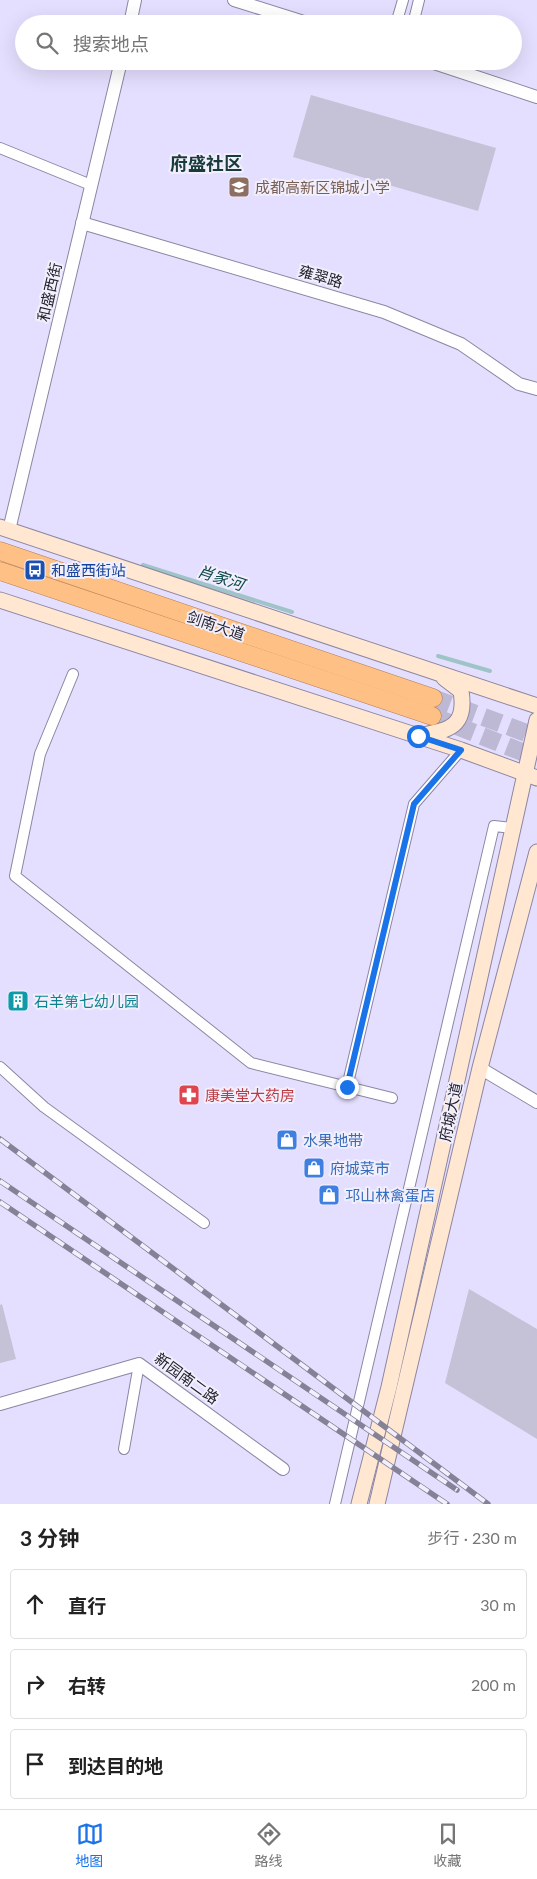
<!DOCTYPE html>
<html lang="zh">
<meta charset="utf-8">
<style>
:root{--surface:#fff;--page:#f6f6f6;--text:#222;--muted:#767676;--line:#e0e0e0;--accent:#1a73e8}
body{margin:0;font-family:Lato,"Noto Sans SC",sans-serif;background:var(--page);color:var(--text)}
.stop{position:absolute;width:15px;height:15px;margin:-11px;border:4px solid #1a73e8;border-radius:50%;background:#fff}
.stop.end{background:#1a73e8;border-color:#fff;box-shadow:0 1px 5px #0008}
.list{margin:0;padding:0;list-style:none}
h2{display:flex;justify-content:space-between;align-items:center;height:65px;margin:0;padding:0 20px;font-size:21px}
h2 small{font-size:16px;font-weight:400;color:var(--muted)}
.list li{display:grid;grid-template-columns:32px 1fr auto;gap:15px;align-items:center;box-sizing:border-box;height:70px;margin:0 10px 10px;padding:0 10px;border:1px solid var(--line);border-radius:5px}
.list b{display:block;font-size:19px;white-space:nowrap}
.list em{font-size:16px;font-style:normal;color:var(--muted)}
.icon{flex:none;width:28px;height:28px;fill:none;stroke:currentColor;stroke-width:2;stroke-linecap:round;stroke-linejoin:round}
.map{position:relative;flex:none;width:537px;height:1504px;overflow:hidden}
.search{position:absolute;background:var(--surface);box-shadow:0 5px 20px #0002;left:15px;right:15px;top:15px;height:55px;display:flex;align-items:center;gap:12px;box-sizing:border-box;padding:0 18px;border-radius:28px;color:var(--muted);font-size:19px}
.sheet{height:305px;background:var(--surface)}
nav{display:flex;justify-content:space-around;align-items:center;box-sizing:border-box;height:70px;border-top:1px solid var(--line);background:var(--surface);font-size:14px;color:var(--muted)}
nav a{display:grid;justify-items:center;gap:2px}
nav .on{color:var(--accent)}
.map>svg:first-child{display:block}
.green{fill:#c5c1d7}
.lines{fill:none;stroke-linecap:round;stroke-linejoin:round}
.stream{stroke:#9ec4c7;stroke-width:4}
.trunk-tunnel{stroke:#bdb8d4;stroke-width:18;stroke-dasharray:18 9;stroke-linecap:butt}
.minor-casing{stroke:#8c86a3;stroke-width:12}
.tertiary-casing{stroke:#8c86a3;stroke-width:14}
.secondary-casing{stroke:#8c86a3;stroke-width:17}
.trunk-casing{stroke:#b07d50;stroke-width:19}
.minor{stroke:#fff;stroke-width:10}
.tertiary{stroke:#fff;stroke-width:12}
.secondary{stroke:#ffe7d1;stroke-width:15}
.trunk{stroke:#fec084;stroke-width:18}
.rail-casing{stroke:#858197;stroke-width:5.5}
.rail{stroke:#f2effc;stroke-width:4;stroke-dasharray:11;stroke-linecap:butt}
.route{stroke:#1a73e8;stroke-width:6}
.labels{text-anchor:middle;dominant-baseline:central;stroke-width:4;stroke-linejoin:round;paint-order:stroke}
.education-label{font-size:15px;fill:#785e54;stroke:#f2effc;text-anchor:start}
.street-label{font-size:15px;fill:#1f1d28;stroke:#f2effc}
.transit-label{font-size:15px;fill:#164399;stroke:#f2effc;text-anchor:start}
.culture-label{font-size:15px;fill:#0d838f;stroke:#f2effc;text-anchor:start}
.health-label{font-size:15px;fill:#be3a42;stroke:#f2effc;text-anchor:start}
.shop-label{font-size:15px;fill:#366cbe;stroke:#f2effc;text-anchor:start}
.water-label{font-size:16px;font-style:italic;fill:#0e484b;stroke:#f2effc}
.quarter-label{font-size:18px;font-weight:bold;fill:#193c3b;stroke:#f2effc}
</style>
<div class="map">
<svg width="537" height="1504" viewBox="0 0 537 1504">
<rect width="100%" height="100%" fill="#e5dfff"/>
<g class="green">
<polygon points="311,95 496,148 478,211 293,157"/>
<polygon points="469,1289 537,1329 537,1439 445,1383"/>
<polygon points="2,1304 16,1359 0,1363 0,1305"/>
</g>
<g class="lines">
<g class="stream">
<polyline points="143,565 292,612"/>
<polyline points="438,656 490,671"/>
</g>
<g class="trunk-tunnel">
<polyline points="433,698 537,737"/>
<polyline points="432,716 537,758"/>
</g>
<g class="minor-casing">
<g id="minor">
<polyline points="396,24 403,0"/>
<polyline points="413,24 419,0"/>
<polyline points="0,148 91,185"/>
<polyline points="73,674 40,754 15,876 251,1063 392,1098"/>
<polyline points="0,1067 44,1107 204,1223"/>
<polyline points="347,1087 414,804 461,750"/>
<polyline points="124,1449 139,1364"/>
<polyline points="335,1504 494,826 513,828"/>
</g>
</g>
<g class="tertiary-casing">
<g id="tertiary">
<polyline points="234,0 310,24"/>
<polyline points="130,24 135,0"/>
<polyline points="428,61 537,97"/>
<polyline points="82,223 384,312 461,344 519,384 537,389"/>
<polyline points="9,530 121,61"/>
<polyline points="480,1068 537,1102"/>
<polyline points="0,1404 139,1364 283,1469"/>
</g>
</g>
<g class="secondary-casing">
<g id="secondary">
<polyline points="0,527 537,706"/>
<polyline points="0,600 461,750 537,778"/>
<path d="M419,736C449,730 467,727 461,691L444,678"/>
<polyline points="359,1504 389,1387 537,720"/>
<polyline points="377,1504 480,1068 537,852"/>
</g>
</g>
<g class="trunk-casing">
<g id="trunk">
<polyline points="0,551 433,698"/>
<polyline points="0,571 432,716"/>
</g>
</g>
<use href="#minor" class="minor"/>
<use href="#tertiary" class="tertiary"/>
<use href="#secondary" class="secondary"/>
<use href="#trunk" class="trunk"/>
<g class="rail-casing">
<g id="rail">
<polyline points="0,1139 488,1504"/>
<polyline points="0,1181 457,1490"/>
<polyline points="0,1202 447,1504"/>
</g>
</g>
<use href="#rail" class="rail"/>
</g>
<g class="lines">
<polyline class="route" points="347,1087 414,804 461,750 418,736"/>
</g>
<defs>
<g id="school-square" transform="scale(1.125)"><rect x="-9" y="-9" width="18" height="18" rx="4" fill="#8d6e63" stroke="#f2effc"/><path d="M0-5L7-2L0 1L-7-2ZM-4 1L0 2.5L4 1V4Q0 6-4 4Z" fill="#fff"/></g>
<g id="bus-square" transform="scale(1.125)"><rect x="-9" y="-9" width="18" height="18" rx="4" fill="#1a4fb4" stroke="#f2effc"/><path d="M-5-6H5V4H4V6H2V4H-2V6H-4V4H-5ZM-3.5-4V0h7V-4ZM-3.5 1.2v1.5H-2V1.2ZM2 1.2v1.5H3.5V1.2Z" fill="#fff"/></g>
<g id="building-square" transform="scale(1.125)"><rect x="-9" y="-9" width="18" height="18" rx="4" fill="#0f9aa8" stroke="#f2effc"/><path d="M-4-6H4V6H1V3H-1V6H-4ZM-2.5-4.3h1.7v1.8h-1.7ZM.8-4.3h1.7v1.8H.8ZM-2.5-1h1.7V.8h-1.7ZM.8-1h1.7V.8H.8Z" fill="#fff"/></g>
<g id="pharmacy-square" transform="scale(1.125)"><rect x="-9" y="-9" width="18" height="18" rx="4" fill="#e0444e" stroke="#f2effc"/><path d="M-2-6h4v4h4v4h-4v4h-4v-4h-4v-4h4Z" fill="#fff"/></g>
<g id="shop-square" transform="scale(1.125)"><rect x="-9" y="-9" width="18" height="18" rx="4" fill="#3f7fe0" stroke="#f2effc"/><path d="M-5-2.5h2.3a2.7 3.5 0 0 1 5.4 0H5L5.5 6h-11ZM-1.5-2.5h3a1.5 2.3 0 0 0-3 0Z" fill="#fff"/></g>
</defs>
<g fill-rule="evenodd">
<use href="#school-square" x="239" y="187"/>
<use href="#bus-square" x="35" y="570"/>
<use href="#building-square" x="18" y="1001"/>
<use href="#pharmacy-square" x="189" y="1095"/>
<use href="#shop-square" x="287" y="1140"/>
<use href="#shop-square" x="314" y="1168"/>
<use href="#shop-square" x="329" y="1195"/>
</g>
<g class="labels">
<g class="education-label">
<text x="255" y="187">成都高新区锦城小学</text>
</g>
<g class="street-label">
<text transform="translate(321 276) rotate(16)">雍翠路</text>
<text transform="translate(49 292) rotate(-77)">和盛西街</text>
<text transform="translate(216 625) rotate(19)">剑南大道</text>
<text transform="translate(450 1112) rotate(-78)">府城大道</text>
<text transform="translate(187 1378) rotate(36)">新园南二路</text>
</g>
<g class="transit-label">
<text x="51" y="570">和盛西街站</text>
</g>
<g class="culture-label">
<text x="34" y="1001">石羊第七幼儿园</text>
</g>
<g class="health-label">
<text x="205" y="1095">康美堂大药房</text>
</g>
<g class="shop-label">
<text x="303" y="1140">水果地带</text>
<text x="330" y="1168">府城菜市</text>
<text x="345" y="1195">邛山林禽蛋店</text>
</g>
<g class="water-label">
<text transform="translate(221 577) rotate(18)">肖家河</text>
</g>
<g class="quarter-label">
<text x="206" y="163">府盛社区</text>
</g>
</g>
</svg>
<div class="stop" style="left:418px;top:736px"></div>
<div class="stop end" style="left:347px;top:1087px"></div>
<div class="search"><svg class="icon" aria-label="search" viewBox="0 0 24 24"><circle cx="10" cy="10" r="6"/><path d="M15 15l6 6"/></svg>搜索地点</div>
</div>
<section class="sheet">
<h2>3 分钟<small>步行 · 230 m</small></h2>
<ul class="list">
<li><svg class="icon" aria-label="ahead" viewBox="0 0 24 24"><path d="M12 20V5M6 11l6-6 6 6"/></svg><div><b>直行</b></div><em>30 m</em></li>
<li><svg class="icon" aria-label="right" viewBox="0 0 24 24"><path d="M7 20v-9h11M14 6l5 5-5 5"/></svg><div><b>右转</b></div><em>200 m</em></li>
<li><svg class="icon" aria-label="arrive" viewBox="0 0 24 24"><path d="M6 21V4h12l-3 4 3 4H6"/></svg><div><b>到达目的地</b></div></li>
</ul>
</section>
<nav>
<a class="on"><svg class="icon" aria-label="map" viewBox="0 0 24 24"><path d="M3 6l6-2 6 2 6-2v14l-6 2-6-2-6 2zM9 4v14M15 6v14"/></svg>地图</a>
<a><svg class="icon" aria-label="directions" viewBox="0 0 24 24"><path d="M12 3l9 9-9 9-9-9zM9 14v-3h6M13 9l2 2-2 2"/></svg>路线</a>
<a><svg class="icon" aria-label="saved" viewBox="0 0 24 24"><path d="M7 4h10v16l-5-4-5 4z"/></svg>收藏</a>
</nav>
